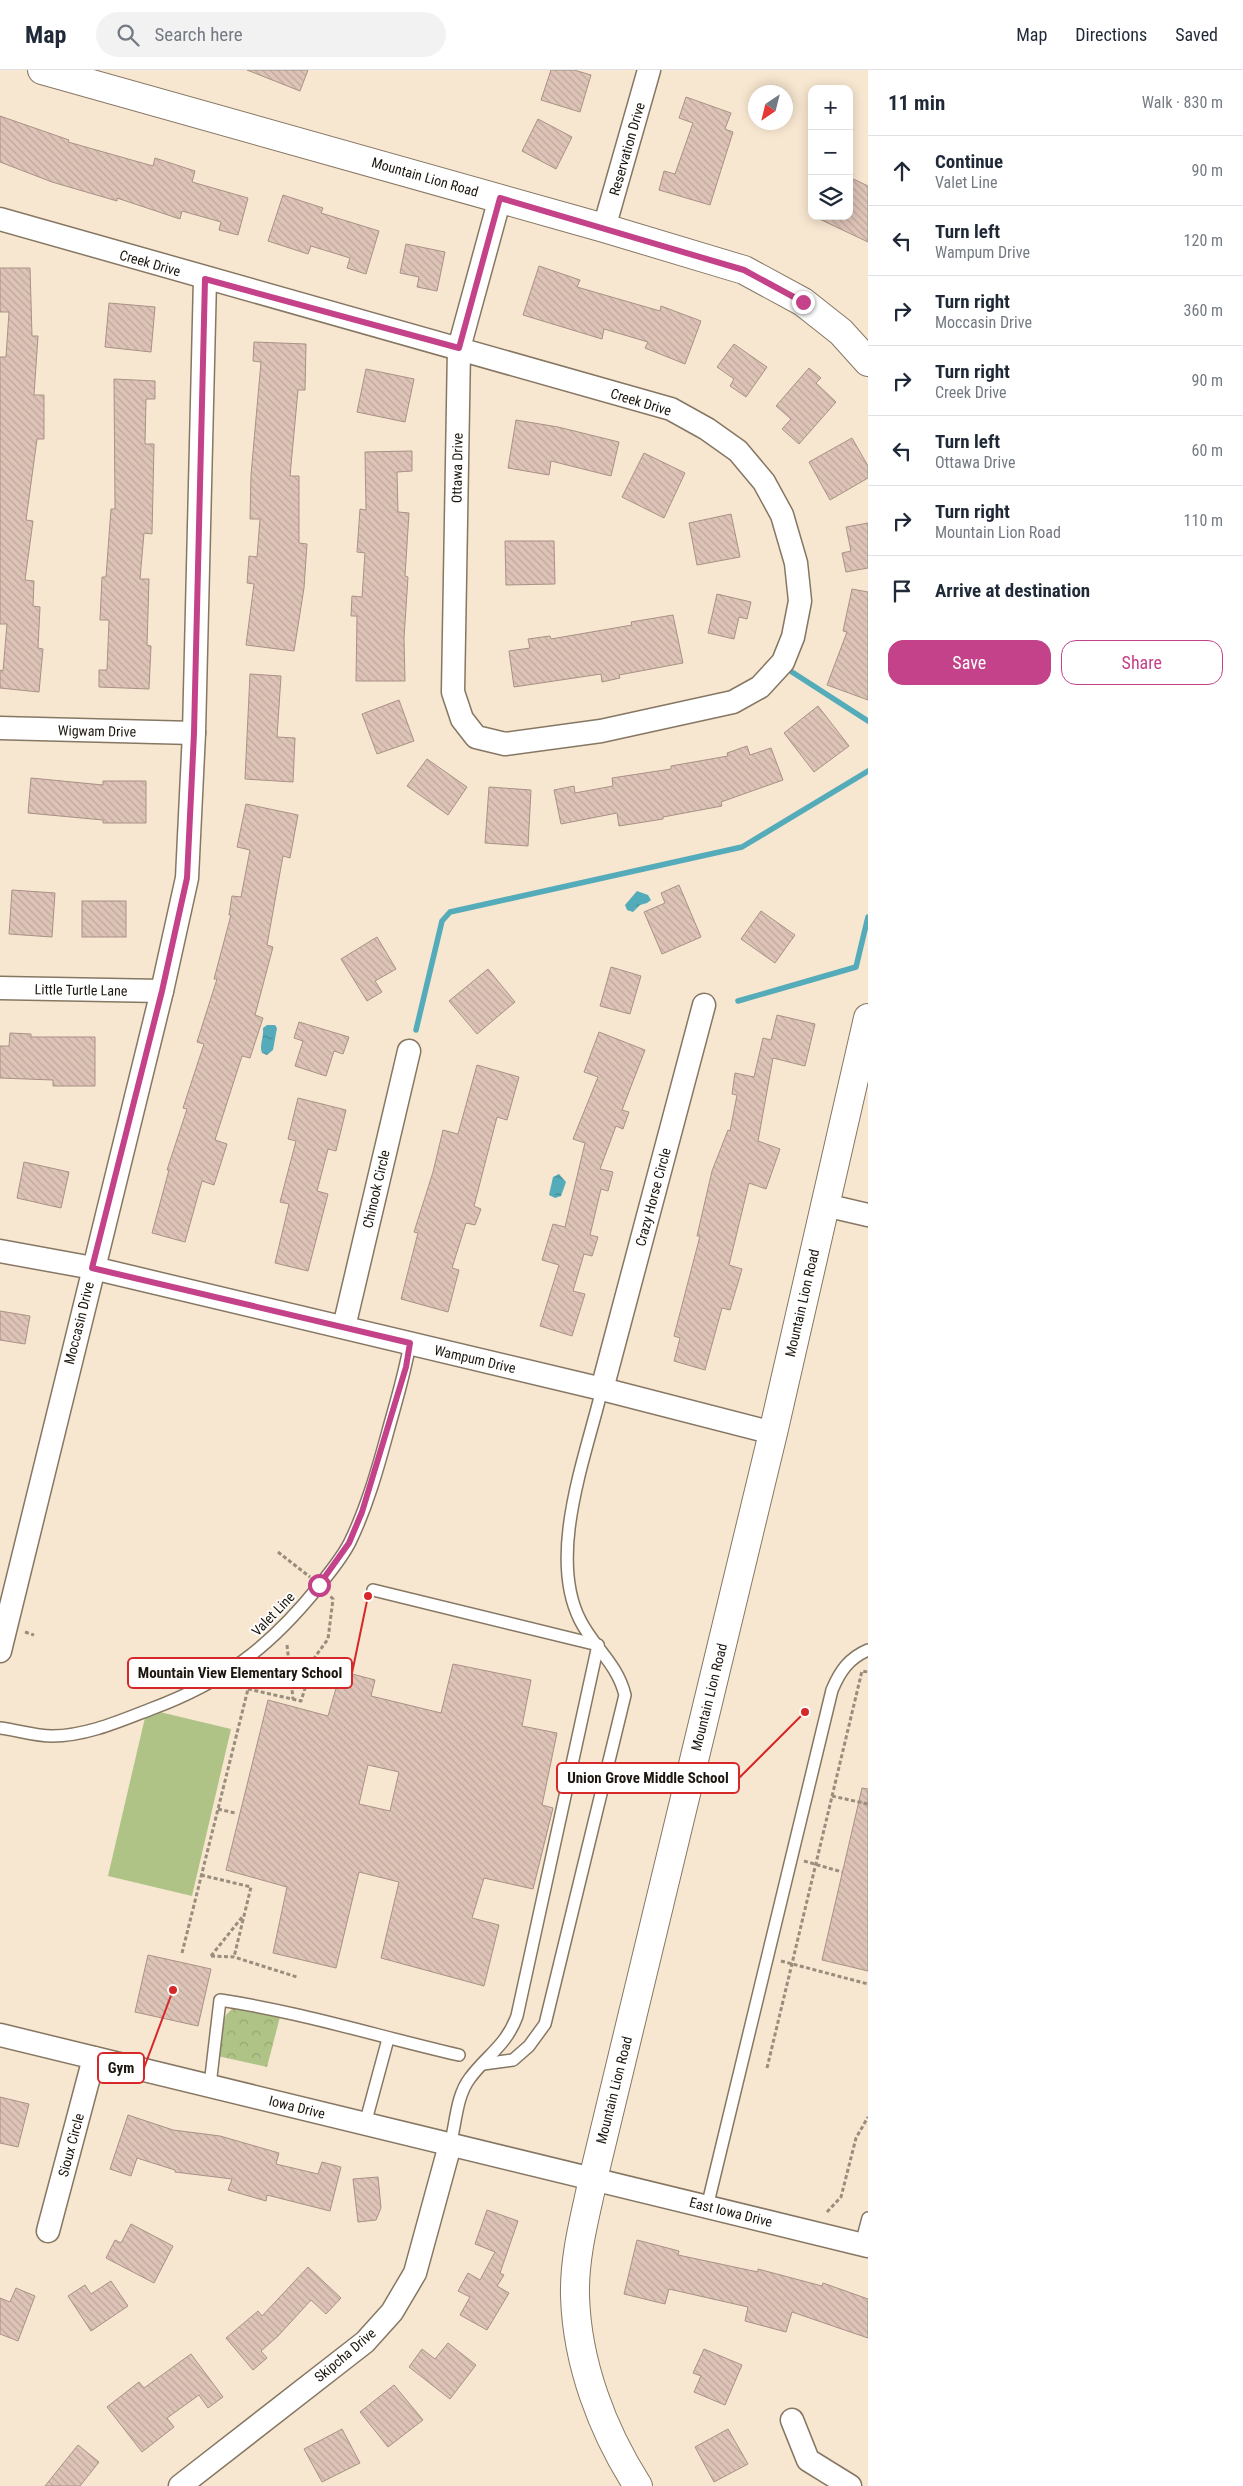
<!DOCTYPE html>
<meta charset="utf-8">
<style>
:root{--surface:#fff;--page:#f2f2f3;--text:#1f2937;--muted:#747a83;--line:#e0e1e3;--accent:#c44289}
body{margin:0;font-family:"Roboto Condensed",sans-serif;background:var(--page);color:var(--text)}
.controls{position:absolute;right:15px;top:15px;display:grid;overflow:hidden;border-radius:10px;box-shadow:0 2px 12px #0003}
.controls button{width:45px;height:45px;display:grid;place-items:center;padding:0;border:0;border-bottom:1px solid var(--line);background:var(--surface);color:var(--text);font:25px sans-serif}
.compass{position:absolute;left:748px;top:15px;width:45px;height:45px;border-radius:50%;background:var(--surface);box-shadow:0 2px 12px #0003;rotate:215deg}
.stop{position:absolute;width:15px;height:15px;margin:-11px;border:4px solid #c44289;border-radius:50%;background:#fff}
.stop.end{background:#c44289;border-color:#fff;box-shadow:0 1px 5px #0008}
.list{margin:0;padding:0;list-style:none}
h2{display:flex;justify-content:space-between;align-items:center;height:65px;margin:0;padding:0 20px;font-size:21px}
h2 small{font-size:16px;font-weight:400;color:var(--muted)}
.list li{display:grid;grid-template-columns:32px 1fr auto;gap:15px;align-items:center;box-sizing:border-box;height:70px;padding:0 20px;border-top:1px solid var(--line)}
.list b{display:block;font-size:19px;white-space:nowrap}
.list p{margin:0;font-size:16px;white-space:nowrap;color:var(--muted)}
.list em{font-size:16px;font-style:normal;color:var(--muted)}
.actions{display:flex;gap:10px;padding:15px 20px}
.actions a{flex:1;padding:11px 0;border:1px solid var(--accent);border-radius:15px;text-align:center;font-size:18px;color:var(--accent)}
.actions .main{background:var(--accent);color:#fff}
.icon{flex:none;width:28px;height:28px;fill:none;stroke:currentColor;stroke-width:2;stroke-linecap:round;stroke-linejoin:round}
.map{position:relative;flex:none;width:868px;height:2416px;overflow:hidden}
header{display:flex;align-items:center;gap:30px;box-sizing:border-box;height:70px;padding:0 25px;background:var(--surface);border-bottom:1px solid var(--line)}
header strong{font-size:24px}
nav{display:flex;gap:28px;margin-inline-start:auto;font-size:18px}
.search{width:350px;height:45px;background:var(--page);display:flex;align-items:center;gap:12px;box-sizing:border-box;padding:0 18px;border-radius:28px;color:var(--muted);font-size:19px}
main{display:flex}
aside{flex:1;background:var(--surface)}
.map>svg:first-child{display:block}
.grass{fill:#afc386}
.forest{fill:url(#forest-crowns)}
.water{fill:url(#water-ripples)}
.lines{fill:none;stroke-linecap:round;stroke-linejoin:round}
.stream{stroke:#54abb9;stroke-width:5.5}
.building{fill:url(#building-back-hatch);stroke:#aa9186;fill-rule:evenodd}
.service-casing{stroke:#867763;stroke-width:14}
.minor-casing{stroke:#867763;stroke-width:25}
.tertiary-casing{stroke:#867763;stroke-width:30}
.path{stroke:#998d7d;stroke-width:3;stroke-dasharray:4 2.5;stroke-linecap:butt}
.service{stroke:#fff;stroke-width:11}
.minor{stroke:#fff;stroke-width:22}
.tertiary{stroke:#fff;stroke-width:28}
.route{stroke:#c44289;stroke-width:6}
.labels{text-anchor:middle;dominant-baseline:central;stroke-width:4;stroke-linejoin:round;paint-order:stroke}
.street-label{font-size:14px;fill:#1c160e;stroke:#fff}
.leader{fill:none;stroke:#d62828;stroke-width:2}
.callout-dot{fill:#d62828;stroke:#fff;stroke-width:2}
.callout{fill:#fff;stroke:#d62828;stroke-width:2}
.callout-label{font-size:15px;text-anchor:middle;font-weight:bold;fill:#1c160e}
</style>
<header>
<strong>Map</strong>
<div class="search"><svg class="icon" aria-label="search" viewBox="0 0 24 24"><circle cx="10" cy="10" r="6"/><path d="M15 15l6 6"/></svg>Search here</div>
<nav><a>Map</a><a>Directions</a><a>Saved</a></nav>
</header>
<main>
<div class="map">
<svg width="868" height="2416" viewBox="0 0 868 2416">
<defs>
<pattern id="forest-crowns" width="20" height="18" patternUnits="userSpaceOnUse" patternTransform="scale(1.25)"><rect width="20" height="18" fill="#afc386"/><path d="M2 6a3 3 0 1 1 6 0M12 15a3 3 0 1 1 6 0" fill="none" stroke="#96a772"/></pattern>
<pattern id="water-ripples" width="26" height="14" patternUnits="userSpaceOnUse" patternTransform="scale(1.25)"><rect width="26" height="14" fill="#54abb9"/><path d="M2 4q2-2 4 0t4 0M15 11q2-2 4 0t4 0" fill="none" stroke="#458a95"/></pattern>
<pattern id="building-back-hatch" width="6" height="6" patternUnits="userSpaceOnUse" patternTransform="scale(1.25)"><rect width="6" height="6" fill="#dec3b7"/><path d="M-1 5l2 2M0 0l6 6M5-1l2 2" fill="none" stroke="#bea79c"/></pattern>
</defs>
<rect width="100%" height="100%" fill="#f7e6d0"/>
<polygon class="grass" points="147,1639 231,1659 192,1826 108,1806"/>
<polygon class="forest" points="236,1935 281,1943 267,1997 213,1985 226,1945"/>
<g class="water">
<polygon points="637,821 648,825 651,830 647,833 640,835 633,842 627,840 625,835"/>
<path d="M267,955H275L277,958L273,980L267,985L262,983C259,975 264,968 263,958Z"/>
<polygon points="559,1104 566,1112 561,1126 555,1128 549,1125 553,1107"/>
</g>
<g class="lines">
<g class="stream">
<polyline points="792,602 868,651"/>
<polyline points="738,931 856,897 868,847"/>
<polyline points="416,960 442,851 450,842 742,777 868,701"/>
</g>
</g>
<g class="building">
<polygon points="247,0 308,0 300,21"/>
<polygon points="551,0 574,0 591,5 580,42 541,30"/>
<polygon points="686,27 731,43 725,59 733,62 710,135 659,120 664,101 675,104 693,53 679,48"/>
<polygon points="0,46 69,70 68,72 153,96 155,88 195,101 192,112 248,128 238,165 219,160 221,152 182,141 180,149 117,128 117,131 52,112 0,92"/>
<polygon points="538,49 572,67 556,99 522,81"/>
<polygon points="849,107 868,116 868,172 813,146 849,146"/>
<polygon points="283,125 323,138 321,143 379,161 366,204 347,198 350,188 311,176 308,184 268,171"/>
<polygon points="406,174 445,182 437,221 417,217 419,207 400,203"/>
<polygon points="539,196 580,210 577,217 660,241 661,236 701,251 685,294 645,278 648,272 604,259 602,269 523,245"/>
<polygon points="0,198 30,198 32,266 38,266 34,325 44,325 44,369 37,369 26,450 33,451 25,510 34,511 33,536 40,537 38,578 43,579 39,622 0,618 0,600 3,601 7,554 0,554 0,287 6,287 9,242 0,242"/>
<polygon points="109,233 155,237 151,282 105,277"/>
<polygon points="254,272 306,274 305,320 298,320 290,406 299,406 299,473 307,474 304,518 294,581 246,575 254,514 247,513 249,486 257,487 260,449 250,449 251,405 261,292 253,291"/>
<polygon points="734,274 767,297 746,327 730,316 734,309 717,297"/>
<polygon points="809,298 821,308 816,313 836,332 799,374 782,359 791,349 776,336"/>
<polygon points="366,299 414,309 405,352 357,342"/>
<polygon points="114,309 155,311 155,329 146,329 145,374 154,374 152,464 144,463 140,509 149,509 147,575 151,576 149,619 99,617 99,600 107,600 109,550 100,550 102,507 106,507 111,439 115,439"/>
<polygon points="516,350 558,357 619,372 611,406 551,391 549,405 508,398"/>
<polygon points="852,368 868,396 868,408 830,430 809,392"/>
<polygon points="412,381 412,401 397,402 398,442 409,443 405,506 408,507 404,568 405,611 356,611 357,546 351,546 352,526 362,527 365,483 357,482 360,439 366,440 365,382"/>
<polygon points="644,383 685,403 664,448 622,427"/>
<polygon points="731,444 740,487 697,495 689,453"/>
<polygon points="868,453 868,498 846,502 842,483 851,481 846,457"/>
<polygon points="505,471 554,471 555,514 506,515"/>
<polygon points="852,519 868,522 868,630 827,615 847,562 843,561"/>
<polygon points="717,524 751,532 747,549 739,547 734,569 708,563"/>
<polygon points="673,545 683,593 619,605 620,608 602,612 601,604 514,617 509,581 530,578 528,569 550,566 551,569 632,555 631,552"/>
<polygon points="250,604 281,606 277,667 295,668 293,712 245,709"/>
<polygon points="399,630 414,671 377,684 362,644"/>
<polygon points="818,636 849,676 814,702 784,663"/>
<polygon points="747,676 750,685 771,678 783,710 721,732 722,736 663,747 663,749 619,756 617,743 561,754 554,720 574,716 575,723 613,716 612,708 671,699 671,696 728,686 727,683"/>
<polygon points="427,689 467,717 448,745 407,716"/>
<polygon points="31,708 103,715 103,711 146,711 146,753 103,753 103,750 28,743"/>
<polygon points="489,717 531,720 528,776 485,773"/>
<polygon points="246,734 298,745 290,788 283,786 267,875 273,877 255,945 263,948 250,988 242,986 215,1070 227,1074 214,1115 202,1111 185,1172 152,1163 169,1100 167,1100 187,1039 183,1038 204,974 197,972 217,909 214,909 231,845 229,845 232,826 241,827 250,780 237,777"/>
<polygon points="679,815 701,867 662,884 644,842 665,833 661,823"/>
<polygon points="12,820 55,823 52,867 9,864"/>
<rect x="82" y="831" width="44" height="36"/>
<polygon points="761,841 795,865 775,893 741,869"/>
<polygon points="377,867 396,899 375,911 382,922 367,931 341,889"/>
<polygon points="611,897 641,906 630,944 600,936"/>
<polygon points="488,899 515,932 477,964 449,931"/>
<polygon points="777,945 815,954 805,996 773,988 758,1071 780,1079 766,1119 749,1113 729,1195 742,1199 730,1240 722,1238 705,1300 674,1291 680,1268 674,1266 700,1166 697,1166 712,1101 728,1060 730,1061 737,1025 732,1024 735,1003 754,1007 763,968 771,970"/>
<polygon points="299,952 349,967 343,984 334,981 326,1006 295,996 303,971 294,968"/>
<polygon points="599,962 645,980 622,1040 629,1042 623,1059 616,1056 600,1099 613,1102 608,1121 601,1119 590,1165 598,1167 592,1186 584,1184 573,1221 585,1224 572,1266 540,1256 559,1195 542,1190 553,1154 565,1157 585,1073 573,1069 598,1007 584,1002"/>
<polygon points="10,963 31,964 31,967 95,967 95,1016 53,1016 53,1010 0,1008 0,976 9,976"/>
<polygon points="477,995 519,1007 507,1050 497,1047 474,1136 481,1139 475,1155 466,1153 452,1198 459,1200 448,1242 401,1229 418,1163 414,1162 433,1102 443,1060 458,1064"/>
<polygon points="298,1028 346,1040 336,1081 328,1079 317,1121 328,1124 308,1201 275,1193 289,1134 280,1132 296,1071 288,1069"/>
<polygon points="24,1092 69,1102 61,1138 17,1128"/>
<polygon points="0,1241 30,1246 25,1274 0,1270"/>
<path d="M453,1594L531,1610L522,1656L557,1663L542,1735L553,1738L533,1819L484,1808L472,1848L499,1855L484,1916L381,1888L399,1812L359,1802L336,1898L273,1883L287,1817L226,1800L268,1630L328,1646L341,1601L375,1610L371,1626L441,1643ZM368,1695L399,1702L390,1741L359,1734Z"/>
<polygon points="862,1718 868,1719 868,1901 822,1890"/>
<polygon points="148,1885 211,1899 198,1956 135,1942"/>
<polygon points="0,2027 29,2034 18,2077 0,2073"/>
<polygon points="128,2045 173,2060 220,2066 279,2083 276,2094 318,2104 322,2092 341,2097 330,2141 267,2125 266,2131 228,2120 232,2109 175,2102 175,2100 137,2088 131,2106 110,2099"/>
<polygon points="378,2107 381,2138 376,2150 358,2152 353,2109"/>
<polygon points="487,2140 518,2151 500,2203 504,2205 497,2216 509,2223 487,2260 460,2245 470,2227 458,2221 468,2203 480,2210 495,2182 475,2174"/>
<polygon points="131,2154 173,2176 154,2213 106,2188 115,2170 121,2173"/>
<polygon points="637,2170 679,2181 678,2185 758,2202 758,2199 822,2216 823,2213 868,2229 868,2268 792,2242 786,2262 745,2251 748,2237 669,2219 665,2234 624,2224"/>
<polygon points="308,2197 341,2228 326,2244 311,2230 278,2266 261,2281 267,2288 253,2300 226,2268 258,2241 262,2246"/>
<polygon points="111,2211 128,2236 91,2261 68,2226 85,2215 91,2224"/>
<polygon points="16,2218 35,2226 18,2271 0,2264 0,2228 10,2232"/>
<polygon points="448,2273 476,2295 450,2329 409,2297 422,2279 435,2289"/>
<polygon points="704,2279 742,2295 725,2335 694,2322 701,2306 693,2303"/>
<polygon points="191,2284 223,2327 208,2338 199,2325 167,2348 174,2357 142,2382 107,2337 139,2312 144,2318"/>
<polygon points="394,2315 423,2350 388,2377 360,2342"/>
<polygon points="342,2359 360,2393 322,2412 304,2379"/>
<polygon points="728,2359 748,2394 714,2412 695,2377"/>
<polygon points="78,2375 99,2392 80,2416 45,2416"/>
</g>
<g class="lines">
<g class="service-casing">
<g id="service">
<polyline points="373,1520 598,1575"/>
<path d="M0,1658C17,1660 35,1666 52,1666C86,1666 120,1651 151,1639C224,1612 270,1577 319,1516C330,1502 342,1488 350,1472C367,1437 378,1398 388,1361C396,1332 405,1303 410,1273"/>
<path d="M483,1994L513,1990L529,1976L545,1954L625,1625C617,1593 594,1578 580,1550C547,1485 586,1386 602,1319"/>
<path d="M210,2015L220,1930C301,1942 380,1967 459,1985"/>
<polyline points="365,2054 388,1969"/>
<path d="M450,2075C456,2054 456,2026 470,2008C487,1985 506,1976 517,1946L598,1575"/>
<path d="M707,2137L832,1620C840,1601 849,1588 868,1580"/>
<polyline points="861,2174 868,2148"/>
</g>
</g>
<g class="minor-casing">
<g id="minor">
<polyline points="0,149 671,339 707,359 738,381 764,412 782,445 796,493 800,531 793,567 783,592 760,617 733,632 601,661 505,674 476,667 462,649 453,622 459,278 500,128"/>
<polyline points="604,158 649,0"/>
<polyline points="0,658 194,663"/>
<polyline points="0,918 162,921"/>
<polyline points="825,1135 868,1145"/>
<polyline points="0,1181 93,1198 602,1319 773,1363"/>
<polyline points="344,1257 409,981"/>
<polyline points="602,1319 704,935"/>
<polyline points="0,1581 162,921 187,808 194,663 205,209"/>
<polyline points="0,1965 868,2176"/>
<polyline points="48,2161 94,1988"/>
<polyline points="792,2350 808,2390 850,2416"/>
<polyline points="180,2416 365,2272 392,2242 415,2203 450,2075"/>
</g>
</g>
<g class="tertiary-casing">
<g id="tertiary">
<polyline points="42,0 604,158 744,200 803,232 841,262 868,292"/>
<path d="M638,2416C602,2360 577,2293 575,2226C574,2186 585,2147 593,2109L773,1363L868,948"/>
</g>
</g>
<g class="path">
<polyline points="278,1482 310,1507"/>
<polyline points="25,1562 34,1565"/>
<polyline points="287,1575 293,1629"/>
<polyline points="287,1592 338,1602"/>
<polyline points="248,1619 301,1631 315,1587 328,1569 333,1529 329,1525"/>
<polyline points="832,1726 868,1734"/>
<polyline points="218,1739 235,1743"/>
<polyline points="804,1791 842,1802"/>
<polyline points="201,1805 251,1817 234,1887"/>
<polyline points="182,1883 248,1619 255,1604"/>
<polyline points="211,1886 234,1887 297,1907"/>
<polyline points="211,1886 243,1846"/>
<polyline points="781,1891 868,1914"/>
<polyline points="767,1998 862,1601 868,1602"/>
<polyline points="827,2142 841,2127 856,2068 868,2047"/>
</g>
<use href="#service" class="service"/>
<use href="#minor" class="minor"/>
<use href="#tertiary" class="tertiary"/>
</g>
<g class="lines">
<polyline class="route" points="319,1515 349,1473 362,1442 406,1297 410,1273 92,1198 162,921 187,808 194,663 205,209 459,278 500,128 744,200 803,232"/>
</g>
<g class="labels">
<g class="street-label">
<text transform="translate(627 79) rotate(-74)">Reservation Drive</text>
<text transform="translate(425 107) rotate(16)">Mountain Lion Road</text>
<text transform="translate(150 193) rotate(16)">Creek Drive</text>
<text transform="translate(641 332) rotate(17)">Creek Drive</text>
<text transform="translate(457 398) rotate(-89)">Ottawa Drive</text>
<text transform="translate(97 661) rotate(1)">Wigwam Drive</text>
<text transform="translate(81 920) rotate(1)">Little Turtle Lane</text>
<text transform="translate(376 1119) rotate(-77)">Chinook Circle</text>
<text transform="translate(653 1127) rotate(-75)">Crazy Horse Circle</text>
<text transform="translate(802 1233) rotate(-77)">Mountain Lion Road</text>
<text transform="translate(79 1253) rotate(-76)">Moccasin Drive</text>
<text transform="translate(475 1289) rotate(13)">Wampum Drive</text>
<text transform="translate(273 1544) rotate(-46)">Valet Line</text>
<text transform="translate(709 1627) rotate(-76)">Mountain Lion Road</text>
<text transform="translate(614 2020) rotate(-76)">Mountain Lion Road</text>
<text transform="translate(297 2037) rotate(14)">Iowa Drive</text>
<text transform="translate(71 2075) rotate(-75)">Sioux Circle</text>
<text transform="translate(731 2142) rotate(14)">East Iowa Drive</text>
<text transform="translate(345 2285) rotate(-40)">Skipcha Drive</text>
</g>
</g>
<path class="leader" d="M368 1526L352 1603M805 1642L739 1708M173 1920L144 1998"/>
<g class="callout-dot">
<circle cx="368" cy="1526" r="5"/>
<circle cx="805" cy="1642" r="5"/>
<circle cx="173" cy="1920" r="5"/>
</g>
<g class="callout">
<rect x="128" y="1588" width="224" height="30" rx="5"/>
<rect x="557" y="1693" width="182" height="30" rx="5"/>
<rect x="98" y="1983" width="46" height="30" rx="5"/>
</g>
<g class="callout-label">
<text x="240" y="1608">Mountain View Elementary School</text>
<text x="648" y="1713">Union Grove Middle School</text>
<text x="121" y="2003">Gym</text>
</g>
</svg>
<div class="controls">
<button>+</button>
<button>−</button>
<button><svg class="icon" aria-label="layers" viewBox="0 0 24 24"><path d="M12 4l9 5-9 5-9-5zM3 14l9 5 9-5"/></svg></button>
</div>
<svg class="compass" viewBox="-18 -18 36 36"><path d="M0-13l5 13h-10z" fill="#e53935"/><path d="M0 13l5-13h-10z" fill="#747a83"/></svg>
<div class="stop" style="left:319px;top:1515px"></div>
<div class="stop end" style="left:803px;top:232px"></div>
</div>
<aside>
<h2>11 min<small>Walk · 830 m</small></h2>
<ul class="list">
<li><svg class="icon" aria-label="ahead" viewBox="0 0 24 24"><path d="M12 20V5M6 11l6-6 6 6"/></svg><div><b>Continue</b><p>Valet Line</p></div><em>90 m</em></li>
<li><svg class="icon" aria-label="left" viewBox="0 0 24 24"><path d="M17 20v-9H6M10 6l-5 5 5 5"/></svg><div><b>Turn left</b><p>Wampum Drive</p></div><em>120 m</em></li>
<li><svg class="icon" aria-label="right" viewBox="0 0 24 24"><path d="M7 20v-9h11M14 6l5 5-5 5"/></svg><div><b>Turn right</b><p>Moccasin Drive</p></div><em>360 m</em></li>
<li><svg class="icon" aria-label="right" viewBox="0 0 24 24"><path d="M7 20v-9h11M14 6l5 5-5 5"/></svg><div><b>Turn right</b><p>Creek Drive</p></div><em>90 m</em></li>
<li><svg class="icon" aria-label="left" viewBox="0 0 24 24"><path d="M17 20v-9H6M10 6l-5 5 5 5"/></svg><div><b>Turn left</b><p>Ottawa Drive</p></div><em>60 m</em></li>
<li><svg class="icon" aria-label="right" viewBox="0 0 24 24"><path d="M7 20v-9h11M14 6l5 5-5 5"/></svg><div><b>Turn right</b><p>Mountain Lion Road</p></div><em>110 m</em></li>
<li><svg class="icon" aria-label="arrive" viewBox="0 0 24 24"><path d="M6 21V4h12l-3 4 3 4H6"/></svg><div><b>Arrive at destination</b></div></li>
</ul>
<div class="actions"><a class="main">Save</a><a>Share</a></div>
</aside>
</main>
